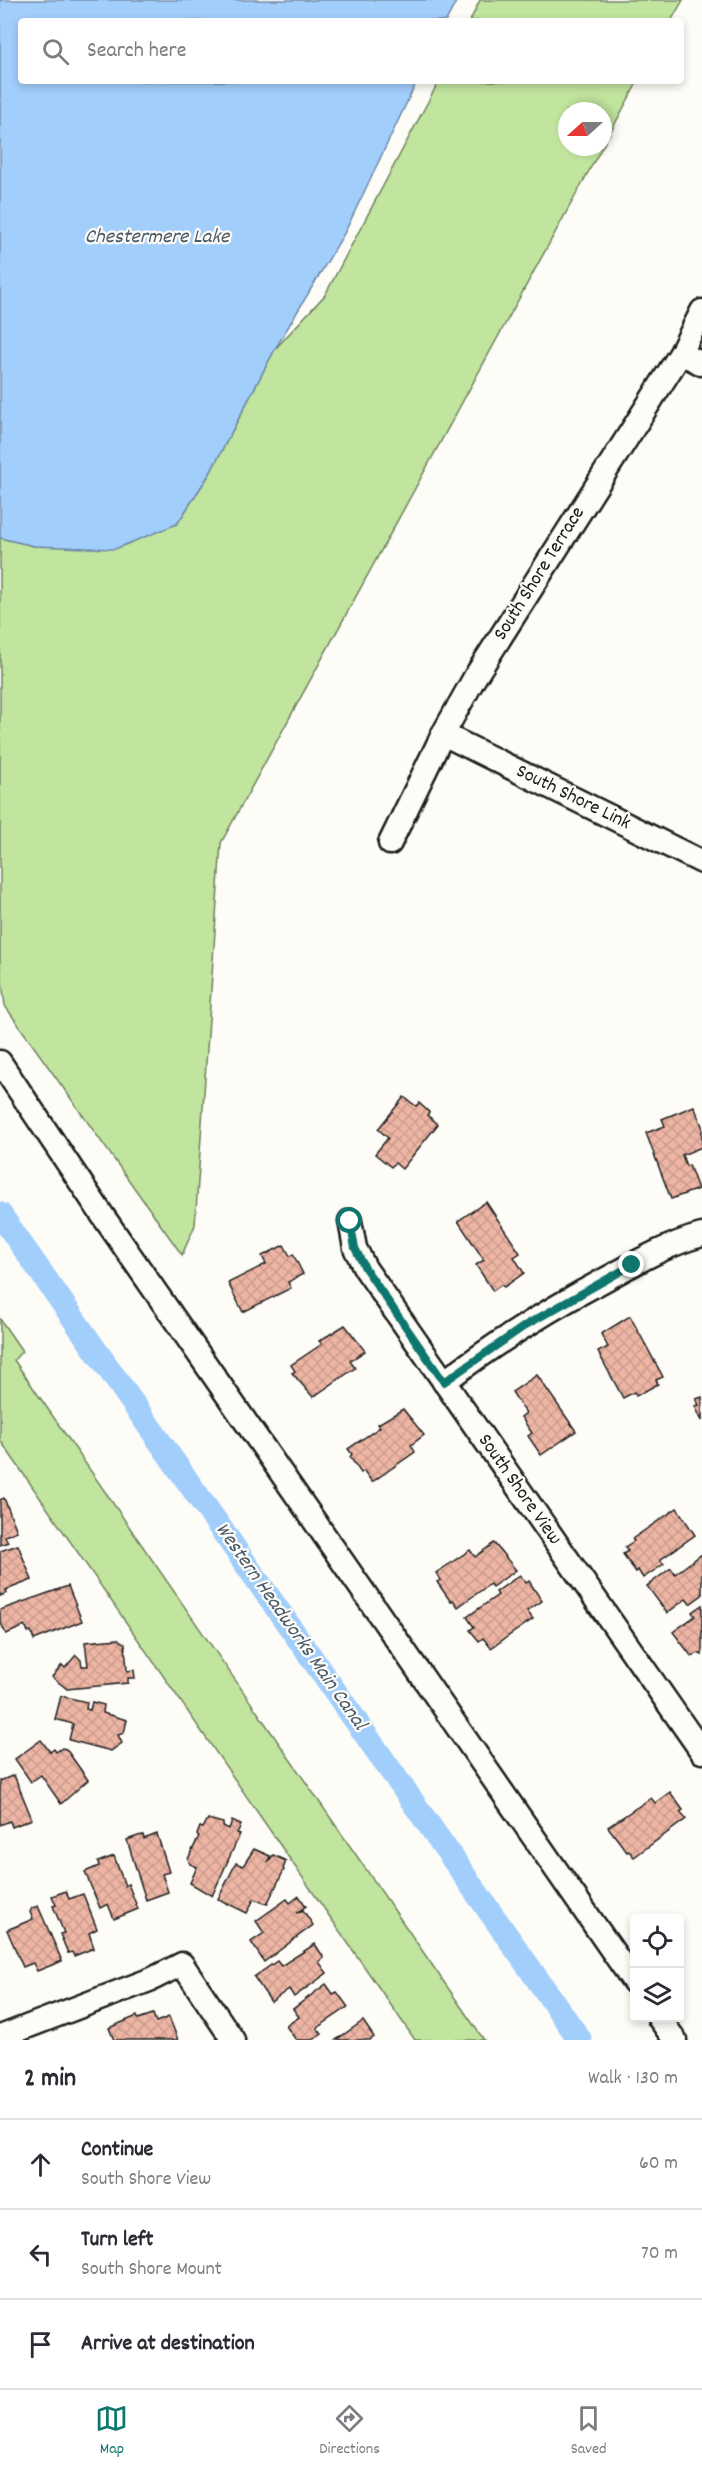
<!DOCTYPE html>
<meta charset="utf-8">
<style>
:root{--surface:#fff;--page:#f7f7f7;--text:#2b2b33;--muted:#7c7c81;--line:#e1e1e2;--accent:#0f766e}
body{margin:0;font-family:Dekko,sans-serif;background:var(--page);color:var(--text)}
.controls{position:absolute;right:18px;bottom:18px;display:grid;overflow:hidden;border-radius:6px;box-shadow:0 3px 9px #0003}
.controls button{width:54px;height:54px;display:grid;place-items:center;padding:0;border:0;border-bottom:2px solid var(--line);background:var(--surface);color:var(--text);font:30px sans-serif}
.compass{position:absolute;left:558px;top:102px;width:54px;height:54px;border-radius:50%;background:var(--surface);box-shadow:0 3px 9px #0003;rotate:249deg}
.stop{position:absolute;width:18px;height:18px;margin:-14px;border:4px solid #0f766e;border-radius:50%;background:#fff}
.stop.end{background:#0f766e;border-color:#fff;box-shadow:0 2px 6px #0008}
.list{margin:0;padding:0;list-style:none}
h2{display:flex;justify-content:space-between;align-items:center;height:78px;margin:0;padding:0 24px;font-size:26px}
h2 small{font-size:20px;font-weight:400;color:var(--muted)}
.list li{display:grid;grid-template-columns:39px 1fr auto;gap:18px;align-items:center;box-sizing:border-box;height:90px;padding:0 24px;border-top:2px solid var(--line)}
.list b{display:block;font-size:22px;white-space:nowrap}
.list p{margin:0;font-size:20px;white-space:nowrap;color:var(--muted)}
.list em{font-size:20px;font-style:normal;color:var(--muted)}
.icon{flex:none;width:33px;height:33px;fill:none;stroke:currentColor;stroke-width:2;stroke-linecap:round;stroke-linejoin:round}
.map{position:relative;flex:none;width:702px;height:2040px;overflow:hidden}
.search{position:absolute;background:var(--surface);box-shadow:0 3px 9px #0003;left:18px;right:18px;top:18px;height:66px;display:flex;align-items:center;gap:15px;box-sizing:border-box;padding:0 21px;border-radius:6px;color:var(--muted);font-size:22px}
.sheet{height:348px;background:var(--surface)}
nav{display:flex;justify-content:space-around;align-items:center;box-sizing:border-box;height:84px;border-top:2px solid var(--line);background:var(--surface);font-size:16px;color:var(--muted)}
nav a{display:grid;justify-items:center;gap:3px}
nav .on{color:var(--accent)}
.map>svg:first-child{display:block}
.grass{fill:#c1e49e;stroke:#6e805d;stroke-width:1.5}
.water{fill:#a2cefc;stroke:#6c87a2;stroke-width:1.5}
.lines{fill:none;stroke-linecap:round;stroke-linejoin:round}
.canal{stroke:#a2cefc;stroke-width:24}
.building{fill:url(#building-cross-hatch);stroke:#1c1c1c;stroke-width:1.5}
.minor-casing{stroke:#1c1c1c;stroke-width:27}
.minor{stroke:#fdfcf7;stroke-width:22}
.route{stroke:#0f766e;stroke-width:8}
.labels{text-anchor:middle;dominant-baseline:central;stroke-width:4.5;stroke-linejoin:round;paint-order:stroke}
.street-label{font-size:20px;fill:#1c1c1c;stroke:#fdfcf7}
.water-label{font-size:21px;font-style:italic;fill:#4b5a6a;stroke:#fdfcf7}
</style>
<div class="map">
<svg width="702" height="2040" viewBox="0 0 702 2040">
<defs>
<pattern id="building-cross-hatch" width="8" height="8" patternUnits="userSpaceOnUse" patternTransform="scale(1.5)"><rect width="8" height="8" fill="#edb5a4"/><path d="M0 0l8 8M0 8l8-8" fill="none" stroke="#cb9b8d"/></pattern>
</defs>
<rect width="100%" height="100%" fill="#fdfcf7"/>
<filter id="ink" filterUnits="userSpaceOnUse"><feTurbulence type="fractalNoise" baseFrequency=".0167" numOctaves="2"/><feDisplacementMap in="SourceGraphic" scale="12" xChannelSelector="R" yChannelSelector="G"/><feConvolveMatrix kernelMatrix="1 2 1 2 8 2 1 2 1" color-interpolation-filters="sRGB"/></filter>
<g filter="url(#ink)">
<g class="grass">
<polygon points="480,0 683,0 671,21 470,21"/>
<polygon points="439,81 638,81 603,146 603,111 567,111 567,147 602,147 221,843 195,1225 182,1255 5,1006 0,964 0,538 34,546 177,524 210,473 275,349 325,295"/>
<polygon points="0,1319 22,1351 14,1360 484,2040 415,2040 0,1440"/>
</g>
<polygon class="water" points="0,0 457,0 446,21 21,21 21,81 417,81 345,232 275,349 210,473 177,524 115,549 34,546 0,538"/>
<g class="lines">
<polyline class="canal" points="0,1214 580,2040"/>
</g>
<g class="building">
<polygon points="404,1097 416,1106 419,1103 429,1112 427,1115 438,1124 402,1169 395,1163 391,1167 375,1154 388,1138 378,1129"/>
<polygon points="694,1106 702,1126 702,1147 682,1155 686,1166 689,1165 698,1189 671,1199 646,1133 665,1126 662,1119"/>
<polygon points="486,1202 520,1253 514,1257 524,1273 504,1287 501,1285 493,1291 476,1265 484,1260 458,1221"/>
<polygon points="284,1245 290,1256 293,1254 303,1274 288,1282 291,1288 243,1312 228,1283 266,1264 262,1256"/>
<polygon points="630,1316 663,1377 656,1380 658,1384 636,1396 634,1392 623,1398 598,1352 608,1347 601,1334"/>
<polygon points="345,1325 365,1351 350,1361 355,1368 313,1397 292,1373 295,1371 291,1365 322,1344 319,1341"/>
<polygon points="537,1375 576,1431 541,1455 528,1436 532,1433 521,1417 526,1413 512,1392"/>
<polygon points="702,1397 702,1421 695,1406 699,1405 696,1399"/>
<polygon points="403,1409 424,1435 411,1445 415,1452 372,1482 364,1471 361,1473 350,1457 352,1454 348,1449 380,1427 378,1424"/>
<polygon points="4,1498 17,1531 5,1536 8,1542 0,1545 0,1500"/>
<polygon points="677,1508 695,1535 660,1560 664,1564 643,1578 638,1570 636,1572 623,1554 628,1551 625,1547 634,1541 632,1539"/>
<polygon points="494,1543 516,1570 492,1587 490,1584 458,1607 453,1600 451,1602 437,1582 441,1580 436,1573 470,1550 475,1557"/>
<polygon points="18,1545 32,1580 6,1590 7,1593 0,1596 0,1551"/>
<polygon points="702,1554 702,1595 690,1604 686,1599 667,1613 647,1586 671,1568 675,1574"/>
<polygon points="520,1575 526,1583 529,1581 542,1601 527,1611 533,1619 491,1648 483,1638 479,1641 470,1630 474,1627 467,1617 498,1595 496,1592"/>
<polygon points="68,1586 82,1621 34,1640 31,1631 28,1632 25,1626 6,1634 0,1621 0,1610"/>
<polygon points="702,1605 702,1655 698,1653 692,1657 673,1632 695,1616 692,1612"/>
<polygon points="118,1639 125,1644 127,1671 134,1670 135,1678 128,1678 128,1683 67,1689 52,1677 62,1665 65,1668 76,1655 81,1660 82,1666 88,1666 85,1642"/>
<polygon points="61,1696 87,1702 86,1709 90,1710 92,1702 104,1705 103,1713 127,1720 124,1733 118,1735 122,1743 111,1751 69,1740 73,1724 55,1719"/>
<polygon points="41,1740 50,1752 54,1749 56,1752 62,1748 66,1749 88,1780 61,1804 41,1775 31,1782 15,1759"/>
<polygon points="14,1775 32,1819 12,1827 10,1821 0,1825 0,1781"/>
<polygon points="670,1792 683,1810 680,1812 686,1819 634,1857 629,1851 627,1852 608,1827 651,1798 655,1803"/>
<polygon points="208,1819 223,1823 223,1826 229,1829 232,1821 241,1825 237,1833 240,1834 212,1896 190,1883 197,1867 190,1864 188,1859 199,1836 197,1835 200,1827 203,1828"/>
<polygon points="157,1834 169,1872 162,1874 168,1892 146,1900 127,1840 138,1836 143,1835 144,1839"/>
<polygon points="254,1849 270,1856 268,1862 273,1855 286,1861 283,1869 284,1870 267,1904 254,1899 247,1913 218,1899 236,1863 243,1866"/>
<polygon points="114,1856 125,1886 128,1884 138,1909 114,1919 108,1904 100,1908 85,1872 99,1866 98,1862"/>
<polygon points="66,1891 69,1899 83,1894 97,1929 89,1933 94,1948 74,1956 72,1952 68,1953 60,1934 64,1933 53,1906 56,1905 52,1896"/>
<polygon points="299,1896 306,1906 297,1913 303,1910 313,1925 264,1962 251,1942 264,1933 256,1921 287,1899 290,1903"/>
<polygon points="38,1906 62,1961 37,1971 33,1963 23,1967 7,1930 33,1919 30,1912 32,1908"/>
<polygon points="315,1944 324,1958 319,1962 327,1973 294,1997 289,1989 271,2002 254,1977 277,1961 281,1966"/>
<polygon points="326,1984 333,1994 337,1992 348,2007 317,2028 322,2034 313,2040 296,2040 286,2026 299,2017 293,2009"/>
<polygon points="153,2014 156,2022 169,2017 178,2040 114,2040 109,2028 137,2016 138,2019"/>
<polygon points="363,2021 374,2037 370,2040 336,2040"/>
</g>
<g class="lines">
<g class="minor-casing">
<g id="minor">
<polyline points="681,353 702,364"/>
<polyline points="443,734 702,862"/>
<polyline points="390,843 443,734 475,677 681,353 702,311"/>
<polyline points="0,1062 103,1216 634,1982"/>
<polyline points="350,1221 355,1248 365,1268 702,1752"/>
<path d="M444,1382C495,1343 550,1309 606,1279C637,1262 668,1244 702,1235"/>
<polyline points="659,2018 675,2040"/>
<polyline points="0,2037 152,1979 182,1964 233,2040"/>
</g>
</g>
<use href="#minor" class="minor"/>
</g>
</g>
<g class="lines" filter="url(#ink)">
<polyline class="route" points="350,1221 355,1248 365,1268 444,1382 526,1325 632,1265"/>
</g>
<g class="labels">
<g class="street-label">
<text transform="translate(540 574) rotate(-58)">South Shore Terrace</text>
<text transform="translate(573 798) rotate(26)">South Shore Link</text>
<text transform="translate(519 1490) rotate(55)">South Shore View</text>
</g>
<g class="water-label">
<text x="157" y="238">Chestermere Lake</text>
<text transform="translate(290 1627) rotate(55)">Western Headworks Main Canal</text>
</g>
</g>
</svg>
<div class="controls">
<button><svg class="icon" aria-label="locate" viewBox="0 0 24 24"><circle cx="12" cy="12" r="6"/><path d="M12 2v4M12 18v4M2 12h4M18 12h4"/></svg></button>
<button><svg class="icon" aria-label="layers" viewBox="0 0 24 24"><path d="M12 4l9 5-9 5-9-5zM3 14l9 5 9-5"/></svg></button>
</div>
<svg class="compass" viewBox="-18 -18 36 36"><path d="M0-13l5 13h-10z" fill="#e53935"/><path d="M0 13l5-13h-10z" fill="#7c7c81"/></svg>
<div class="stop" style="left:350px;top:1221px"></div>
<div class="stop end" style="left:632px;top:1265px"></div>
<div class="search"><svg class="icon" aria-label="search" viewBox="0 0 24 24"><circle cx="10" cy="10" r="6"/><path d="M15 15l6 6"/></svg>Search here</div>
</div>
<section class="sheet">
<h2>2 min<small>Walk · 130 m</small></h2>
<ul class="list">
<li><svg class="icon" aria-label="ahead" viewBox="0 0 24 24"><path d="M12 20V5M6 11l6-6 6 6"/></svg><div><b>Continue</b><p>South Shore View</p></div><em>60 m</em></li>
<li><svg class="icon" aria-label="left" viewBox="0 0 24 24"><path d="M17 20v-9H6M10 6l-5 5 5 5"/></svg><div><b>Turn left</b><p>South Shore Mount</p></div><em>70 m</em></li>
<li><svg class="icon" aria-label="arrive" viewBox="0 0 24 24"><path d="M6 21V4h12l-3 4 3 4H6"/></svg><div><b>Arrive at destination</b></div></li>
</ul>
</section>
<nav>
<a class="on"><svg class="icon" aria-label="map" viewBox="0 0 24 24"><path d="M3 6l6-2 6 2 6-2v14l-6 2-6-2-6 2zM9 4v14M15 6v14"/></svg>Map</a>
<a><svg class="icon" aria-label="directions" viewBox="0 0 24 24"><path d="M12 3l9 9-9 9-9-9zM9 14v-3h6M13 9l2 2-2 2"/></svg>Directions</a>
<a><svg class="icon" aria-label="saved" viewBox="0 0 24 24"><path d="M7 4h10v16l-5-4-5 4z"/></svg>Saved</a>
</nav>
